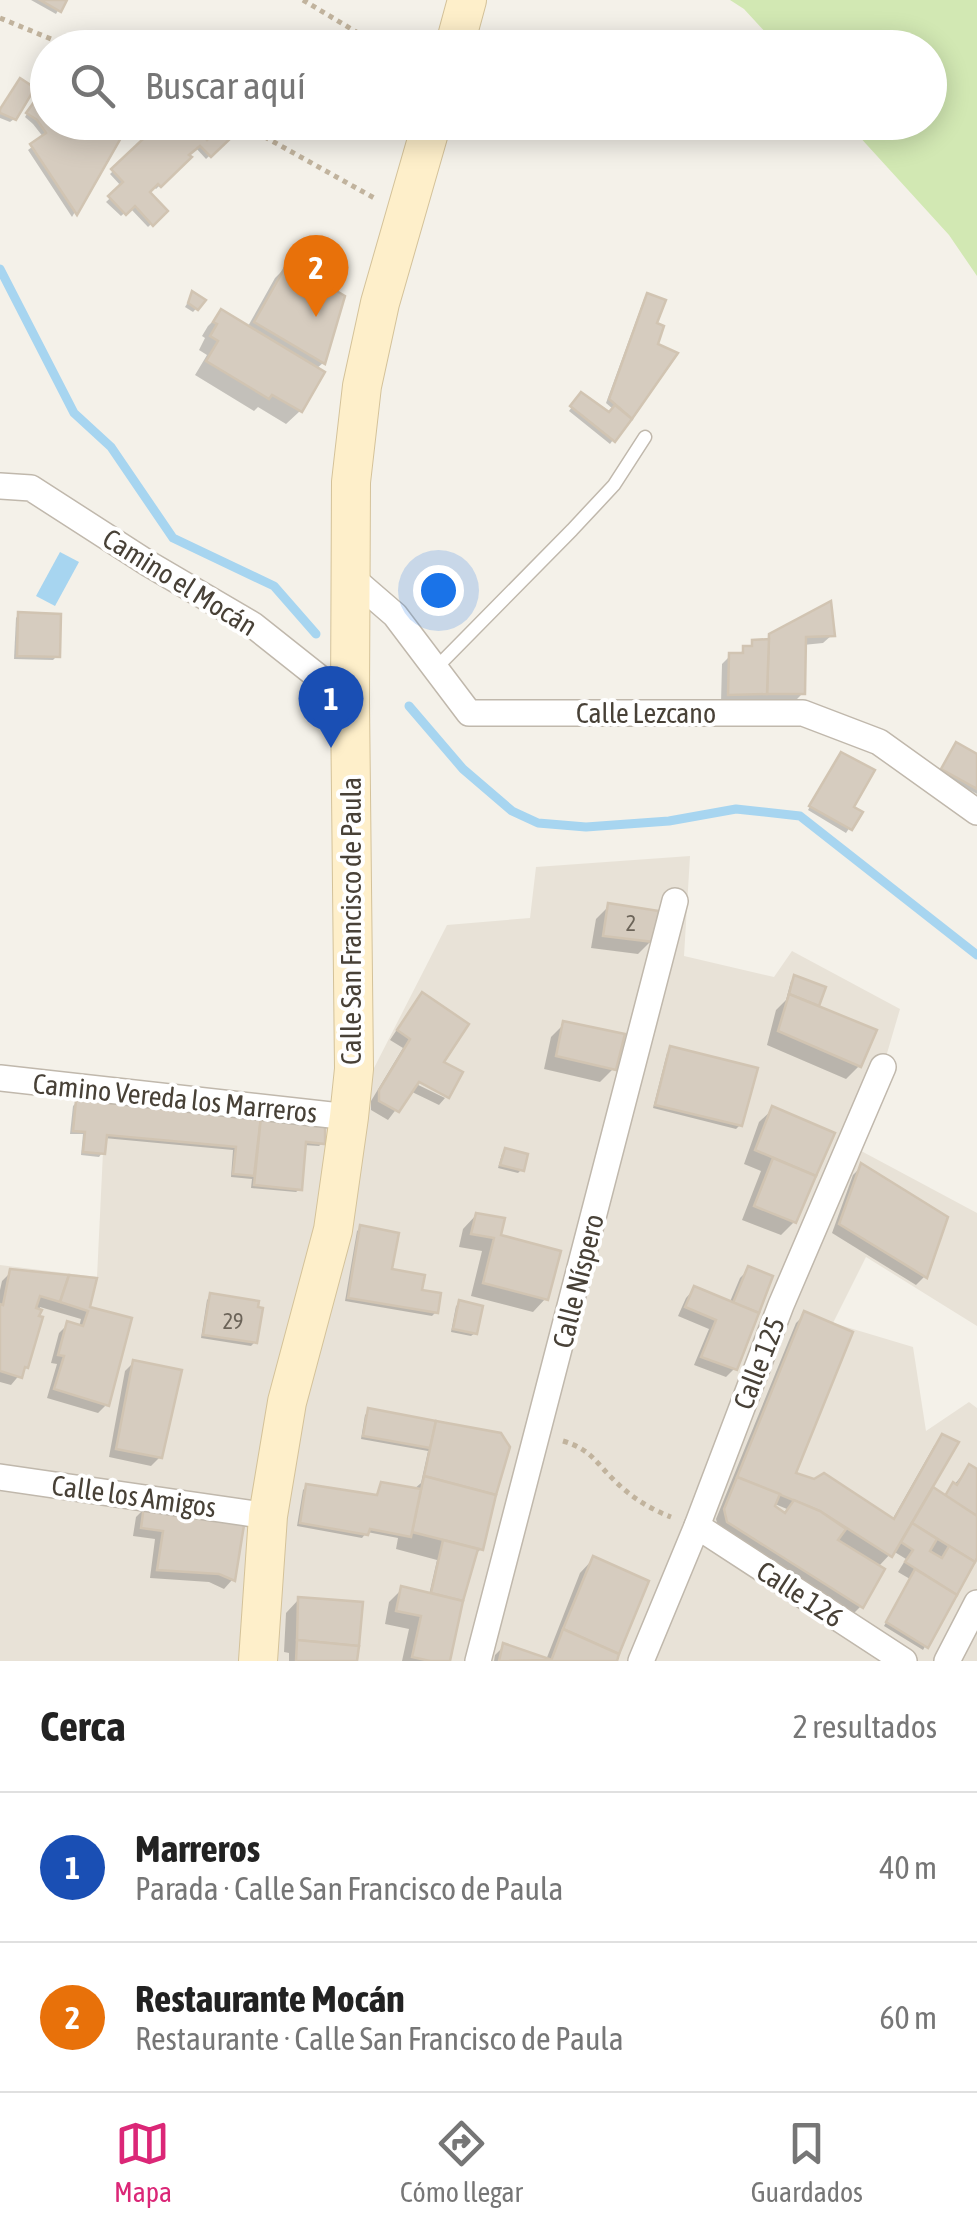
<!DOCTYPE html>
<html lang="es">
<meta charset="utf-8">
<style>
:root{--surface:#fff;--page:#f2f2f2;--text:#222;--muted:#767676;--line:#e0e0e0;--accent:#db2777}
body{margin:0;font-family:"Asap Condensed",sans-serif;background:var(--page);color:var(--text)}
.you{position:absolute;left:438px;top:590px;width:35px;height:35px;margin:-25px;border:8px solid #fff;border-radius:50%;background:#1a73e8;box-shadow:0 0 0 15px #1a73e833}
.badge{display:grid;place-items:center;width:65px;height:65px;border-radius:50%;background:var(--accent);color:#fff;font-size:32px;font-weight:700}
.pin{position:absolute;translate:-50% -82px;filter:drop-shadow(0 2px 5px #0008)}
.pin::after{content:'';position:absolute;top:52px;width:35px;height:30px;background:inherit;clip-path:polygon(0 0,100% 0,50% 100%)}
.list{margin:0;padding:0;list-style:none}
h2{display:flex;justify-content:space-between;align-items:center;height:130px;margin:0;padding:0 40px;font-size:42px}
h2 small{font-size:32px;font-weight:400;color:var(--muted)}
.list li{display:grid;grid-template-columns:65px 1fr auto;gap:30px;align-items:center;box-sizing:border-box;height:150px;padding:0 40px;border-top:2px solid var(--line)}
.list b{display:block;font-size:38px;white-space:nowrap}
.list p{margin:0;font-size:32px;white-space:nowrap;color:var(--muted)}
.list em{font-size:32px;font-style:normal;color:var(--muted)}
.icon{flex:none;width:55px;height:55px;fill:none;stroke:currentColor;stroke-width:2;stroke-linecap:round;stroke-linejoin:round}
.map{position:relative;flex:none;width:977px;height:1661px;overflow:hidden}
.search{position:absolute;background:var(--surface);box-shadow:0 5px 25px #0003;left:30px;right:30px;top:30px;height:110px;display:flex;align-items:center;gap:25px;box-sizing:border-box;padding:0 35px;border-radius:55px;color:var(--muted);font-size:38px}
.sheet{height:430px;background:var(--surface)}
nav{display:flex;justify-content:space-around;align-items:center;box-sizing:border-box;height:140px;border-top:2px solid var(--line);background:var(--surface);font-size:28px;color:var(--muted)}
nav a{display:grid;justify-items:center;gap:5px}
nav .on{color:var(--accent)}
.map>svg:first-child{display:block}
.residential{fill:#e8e2d7}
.green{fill:#d2e8b3}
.water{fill:#a7d5f0}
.shadow{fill:#0003;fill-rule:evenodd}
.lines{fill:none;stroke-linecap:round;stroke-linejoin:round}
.stream{stroke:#a7d5f0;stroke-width:9}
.building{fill:#d6ccbf;stroke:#d1c4b2;stroke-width:2.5}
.service-casing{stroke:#c0b8ac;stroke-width:15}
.minor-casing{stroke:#c0b8ac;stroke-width:28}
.secondary-casing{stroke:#d4c299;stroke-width:40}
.path{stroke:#c1b39d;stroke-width:5;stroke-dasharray:5 5;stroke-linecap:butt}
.service{stroke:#fff;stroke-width:12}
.minor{stroke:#fff;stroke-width:25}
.secondary{stroke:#feefca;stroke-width:38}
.labels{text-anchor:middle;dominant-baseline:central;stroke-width:8;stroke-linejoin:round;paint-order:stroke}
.number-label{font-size:22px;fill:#6c6459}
.street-label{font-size:28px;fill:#484137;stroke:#fff}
</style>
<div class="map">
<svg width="977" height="1661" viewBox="0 0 977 1661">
<rect width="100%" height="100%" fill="#f4f1e9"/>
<polygon class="residential" points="690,856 684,956 774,977 792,951 900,1009 883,1067 850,1145 977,1213 977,1326 866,1257 833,1323 913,1347 926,1431 969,1402 977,1408 977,1661 0,1661 0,1265 97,1277 106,1090 349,1117 447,925 530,918 536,867"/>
<polygon class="green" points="730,0 977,0 977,276 949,235 847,123 930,122 930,48 779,47 744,9"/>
<polygon class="water" points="60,552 79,562 55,606 36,596"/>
<g class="shadow">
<polygon points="31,0 64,0 56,14"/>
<polygon points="30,109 43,111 48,122 127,122 72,217 28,150 44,138 33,124 25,117"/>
<polygon points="0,111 14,119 10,122 0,118"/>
<polygon points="164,122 207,143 229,137 206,159 195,147 186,156 188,158 156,189 153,186 146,192 165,211 148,227 130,208 121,216 106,202 122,187 110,174"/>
<polygon points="288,265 323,363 316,369 322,373 300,411 286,424 258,407 254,411 195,375 207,355 199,350 205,338 202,336 208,326 222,312 247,328 275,278"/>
<polygon points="193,294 203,301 193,312 185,307"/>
<polygon points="648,296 654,325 655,345 675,354 610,444 569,411 581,395 609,415 613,409 606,403 644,299"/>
<polygon points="19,614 57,656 53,660 14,659 16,618"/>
<polygon points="832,635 823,643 803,645 803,693 794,702 721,703 722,664 730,656 737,655 754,643 764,642 771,636"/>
<polygon points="953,749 977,756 977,794 939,773"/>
<polygon points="838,758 851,808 859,813 846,833 808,810"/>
<polygon points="609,906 651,941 638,954 591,948 596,919"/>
<polygon points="795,978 816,1004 814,1007 859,1066 846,1079 767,1045 776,1010 786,1000 791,981"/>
<polygon points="422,996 406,1079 445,1098 439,1105 410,1091 388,1120 371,1110 371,1101 403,1048 390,1040 414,1004"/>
<polygon points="564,1024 614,1068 600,1082 544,1069 551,1037"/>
<polygon points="671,1049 740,1125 736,1129 653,1108 667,1053"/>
<polygon points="77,1102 323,1125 322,1143 319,1146 304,1145 300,1189 296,1192 251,1188 252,1179 231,1177 233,1150 104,1138 102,1153 99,1157 81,1155 83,1134 70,1134 73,1106"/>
<polygon points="773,1109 831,1134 794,1222 781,1235 742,1220 761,1171 744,1164 759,1122"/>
<polygon points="505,1151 522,1169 518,1173 498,1168 502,1154"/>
<polygon points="862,1166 925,1276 916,1285 832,1233 853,1175"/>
<polygon points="476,1215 498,1237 546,1298 533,1312 471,1296 482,1251 459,1247 463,1229"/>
<polygon points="361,1228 389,1271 419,1292 436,1312 432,1316 345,1301 357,1231"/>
<polygon points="749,1269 734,1369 726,1377 694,1365 709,1329 678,1316 686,1298 694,1289 729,1304 740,1278"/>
<polygon points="11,1272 87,1309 129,1320 107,1404 98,1413 47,1398 57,1364 51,1363 59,1333 68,1324 79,1327 81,1319 40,1307 26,1367 11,1385 0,1382 0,1290 2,1281"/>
<polygon points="211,1296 255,1342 251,1346 201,1338 207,1300"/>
<polygon points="460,1303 475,1333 471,1336 451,1332 456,1306"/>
<path d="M805,1314L793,1475L892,1520L934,1446L943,1437L929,1488L943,1498L969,1467L977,1472V1553L923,1650L884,1626L910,1579L898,1572L906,1559L893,1551L878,1567L861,1606L852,1615L719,1531L716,1519L796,1323ZM765,1500L787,1509L784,1515Z"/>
<polygon points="134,1362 160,1457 151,1466 109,1457 125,1371"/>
<polygon points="369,1411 499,1435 481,1549 473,1556 460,1600 447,1661 402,1661 409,1629 385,1624 389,1602 402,1589 429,1595 437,1560 396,1549 398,1538 367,1532 362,1538 297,1526 303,1490 307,1486 375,1498 382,1485 413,1490 421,1483 428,1451 361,1439 365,1415"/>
<polygon points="145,1508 242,1522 232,1580 224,1589 209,1582 150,1578 155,1539 133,1536 136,1517"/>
<polygon points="593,1559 614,1661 494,1661 495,1655 504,1646 546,1660 580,1573"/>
<polygon points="299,1599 354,1661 289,1661 289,1653 284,1652 286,1613"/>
</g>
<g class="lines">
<g class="stream">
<polyline points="0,269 74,413 111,447 173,538 274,586 316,634"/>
<polyline points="409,706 463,769 512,811 538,823 586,827 669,821 736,809 800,816 977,955"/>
</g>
</g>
<g class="building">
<polygon points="40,0 67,0 61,12"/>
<polygon points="20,78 35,88 16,120 0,113 0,109"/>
<polygon points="34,102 43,109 48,102 48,122 130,122 77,215 30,144 46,133 37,120 26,113"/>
<polygon points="161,122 191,122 207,140 222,126 232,137 211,157 200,146 189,155 192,157 161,187 158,184 150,192 168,211 153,226 135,206 126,215 108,196 123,182 111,169"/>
<polygon points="288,262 345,296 325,364 254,322"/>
<polygon points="192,291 206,300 198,310 188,303"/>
<polygon points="647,293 666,300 657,323 664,326 658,344 678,353 632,419 609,399"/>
<polygon points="221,309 325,372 302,412 272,395 269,399 206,361 218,341 210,336 217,324 213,322"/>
<polygon points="581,392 609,412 615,405 632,419 615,442 570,406"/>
<polygon points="831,601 835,636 806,637 805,694 767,694 769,634"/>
<polygon points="18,612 61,614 60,657 17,656"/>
<polygon points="769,639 767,694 728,695 729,653 743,653 743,646 752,646 752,640"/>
<polygon points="956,742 977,754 977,789 941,769"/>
<polygon points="841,752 875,770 854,807 863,812 852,830 809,806"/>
<polygon points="608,903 659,911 654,942 603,936"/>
<polygon points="794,975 826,987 819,1006 789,994"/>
<polygon points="422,992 469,1024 444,1062 463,1072 449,1098 419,1082 399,1112 379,1101 379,1090 410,1039 397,1030"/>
<polygon points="789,994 877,1030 861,1067 778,1031"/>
<polygon points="563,1021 625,1034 616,1070 556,1056"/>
<polygon points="670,1046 758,1068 742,1126 655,1105"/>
<polygon points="76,1100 261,1117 254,1176 233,1174 236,1147 107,1135 105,1154 83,1152 85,1132 73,1131"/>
<polygon points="772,1106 835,1133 816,1176 755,1150"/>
<polygon points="261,1117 325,1122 325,1144 306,1142 302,1190 254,1185"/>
<polygon points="505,1148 528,1154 524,1171 500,1165"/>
<polygon points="773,1158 816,1176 796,1223 754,1206"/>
<polygon points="861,1163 948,1217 927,1278 839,1224"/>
<polygon points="476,1213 505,1218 501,1235 561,1251 548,1300 483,1283 494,1238 471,1234"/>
<polygon points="360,1225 399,1233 392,1269 425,1275 422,1290 441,1293 438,1313 348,1298"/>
<polygon points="748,1266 773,1276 759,1313 733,1303"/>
<polygon points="10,1269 69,1275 60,1302 40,1296 36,1308 42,1310 39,1316 43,1317 28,1368 25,1367 22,1378 0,1371 0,1304 3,1305"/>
<polygon points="69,1275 97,1278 90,1307 132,1318 109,1406 54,1389 64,1356 58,1355 67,1321 83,1326 88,1311 60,1302"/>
<polygon points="694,1286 759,1313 737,1370 701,1357 716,1320 685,1307"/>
<polygon points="210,1293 259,1301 258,1307 263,1308 257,1343 203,1335"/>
<polygon points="459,1300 483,1306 477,1334 453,1329"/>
<polygon points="804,1311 853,1332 796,1473 814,1479 824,1473 894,1519 942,1434 959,1442 892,1557 820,1511 737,1477"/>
<polygon points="133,1360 182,1370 162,1458 116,1449"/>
<polygon points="368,1408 436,1421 430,1448 363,1436"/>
<polygon points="436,1421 501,1433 510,1447 496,1495 424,1476"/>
<polygon points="969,1464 977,1469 977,1516 945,1496 953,1482 957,1485"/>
<polygon points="424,1476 496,1495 483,1550 412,1532"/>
<polygon points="737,1477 780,1494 775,1506 785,1513 794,1500 820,1511 846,1529 838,1540 885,1569 863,1608 727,1522 724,1509"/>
<polygon points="381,1482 421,1489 411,1537 370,1529 368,1535 300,1523 306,1484 377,1495"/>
<polygon points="933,1487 977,1516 977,1558 975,1562 912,1523"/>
<polygon points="144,1505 245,1519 235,1581 219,1574 157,1570 163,1531 141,1528"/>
<polygon points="912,1523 937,1539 930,1551 942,1558 949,1546 975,1562 957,1595 905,1562 913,1550 901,1542"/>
<polygon points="443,1540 478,1549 463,1601 431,1593"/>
<polygon points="593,1556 649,1581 619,1654 563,1629"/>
<polygon points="915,1569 957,1595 928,1648 886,1622"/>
<polygon points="401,1586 463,1601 450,1661 430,1661 412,1657 421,1616 396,1611"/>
<polygon points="298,1597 363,1602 359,1646 297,1640"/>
<polygon points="563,1629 619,1654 617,1661 551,1661"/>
<polygon points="297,1640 359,1646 357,1661 296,1661"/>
<polygon points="503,1643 552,1660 499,1661"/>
</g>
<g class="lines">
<g class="service-casing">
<polyline id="service" points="435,669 572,530 614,485 645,437"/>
</g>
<g class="minor-casing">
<g id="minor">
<polyline points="0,486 31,488 149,564 253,625 350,702"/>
<polyline points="351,577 395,615 469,713 803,713 879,742 977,812"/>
<polyline points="0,1078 349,1117"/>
<polyline points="0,1477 268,1516"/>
<polyline points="697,1526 904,1661"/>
<polyline points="478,1661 675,901"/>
<polyline points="641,1661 697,1526 781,1305 883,1067"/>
<polyline points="947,1661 977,1603"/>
</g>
</g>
<g class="secondary-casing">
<g id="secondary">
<polyline points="454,48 467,0"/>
<polyline points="258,1661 268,1516 287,1402 333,1230 349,1117 354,1069 350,702 351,482 362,386 380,303 432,122"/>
</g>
</g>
<g class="path">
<polyline points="303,0 383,48"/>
<polyline points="0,18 73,48"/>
<polyline points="238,122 376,199"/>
<path d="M563,1441C592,1450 595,1462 615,1481C631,1497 650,1509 671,1517"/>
</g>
<use href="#service" class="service"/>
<use href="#minor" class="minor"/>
<use href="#secondary" class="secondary"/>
</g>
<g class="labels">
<g class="number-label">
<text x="631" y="923">2</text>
<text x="233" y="1321">29</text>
</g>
<g class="street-label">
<text transform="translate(180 582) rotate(32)">Camino el Mocán</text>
<text x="646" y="713">Calle Lezcano</text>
<text transform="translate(351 921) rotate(-90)">Calle San Francisco de Paula</text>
<text transform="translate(175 1098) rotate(6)">Camino Vereda los Marreros</text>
<text transform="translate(578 1281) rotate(-76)">Calle Níspero</text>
<text transform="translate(759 1363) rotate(-69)">Calle 125</text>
<text transform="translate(134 1496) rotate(8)">Calle los Amigos</text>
<text transform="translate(800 1594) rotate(33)">Calle 126</text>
</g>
</g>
</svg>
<div class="you"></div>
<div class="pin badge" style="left:331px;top:748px;background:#1a4fb4">1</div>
<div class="pin badge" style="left:316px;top:317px;background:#e8710a">2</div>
<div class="search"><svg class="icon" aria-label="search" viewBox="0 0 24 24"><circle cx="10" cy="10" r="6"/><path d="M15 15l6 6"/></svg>Buscar aquí</div>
</div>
<section class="sheet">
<h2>Cerca<small>2 resultados</small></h2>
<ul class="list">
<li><span class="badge" style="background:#1a4fb4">1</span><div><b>Marreros</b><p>Parada · Calle San Francisco de Paula</p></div><em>40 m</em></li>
<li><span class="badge" style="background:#e8710a">2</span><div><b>Restaurante Mocán</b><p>Restaurante · Calle San Francisco de Paula</p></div><em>60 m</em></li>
</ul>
</section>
<nav>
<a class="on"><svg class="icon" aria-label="map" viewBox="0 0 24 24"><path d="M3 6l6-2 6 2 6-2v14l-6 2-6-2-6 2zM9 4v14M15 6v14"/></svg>Mapa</a>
<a><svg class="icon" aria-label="directions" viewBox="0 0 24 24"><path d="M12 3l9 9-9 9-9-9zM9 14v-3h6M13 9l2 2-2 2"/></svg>Cómo llegar</a>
<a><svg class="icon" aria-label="saved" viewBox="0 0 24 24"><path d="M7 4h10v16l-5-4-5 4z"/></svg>Guardados</a>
</nav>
